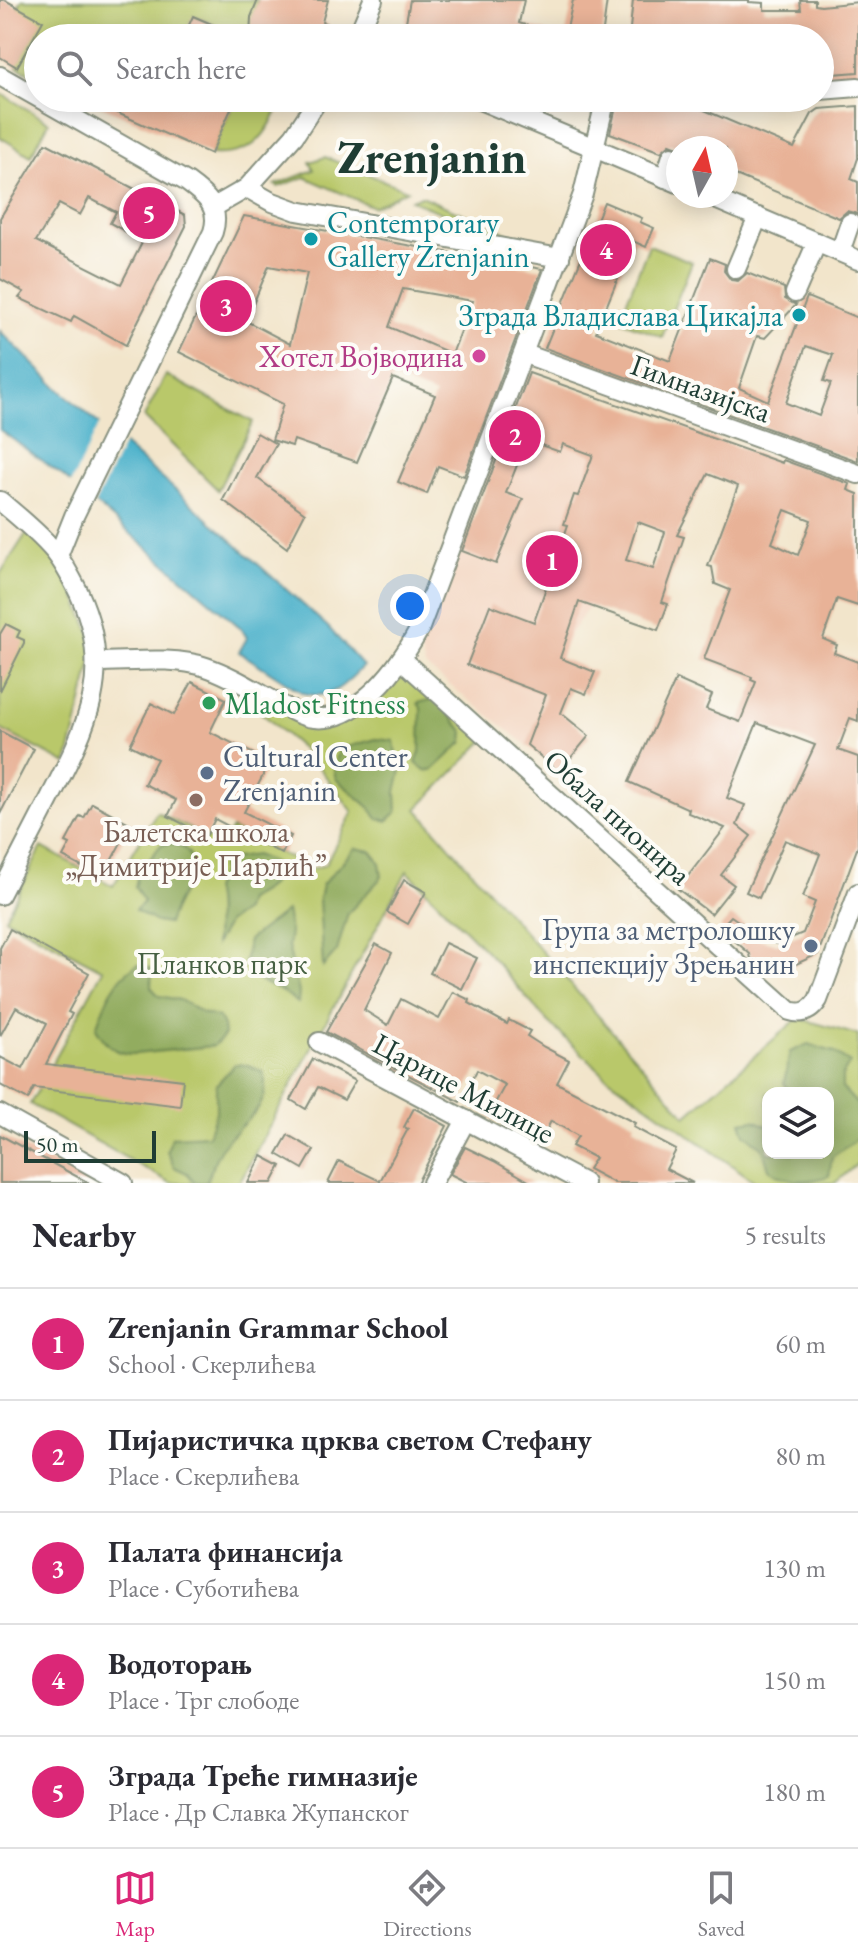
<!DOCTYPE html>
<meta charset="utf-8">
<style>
:root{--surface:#fff;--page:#f2f2f3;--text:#2b2b33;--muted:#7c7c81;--line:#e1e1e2;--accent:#db2777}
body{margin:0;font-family:"EB Garamond",serif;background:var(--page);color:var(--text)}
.controls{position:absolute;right:24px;bottom:24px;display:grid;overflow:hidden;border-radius:16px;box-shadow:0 4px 20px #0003}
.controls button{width:72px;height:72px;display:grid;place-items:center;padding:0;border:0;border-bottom:2px solid var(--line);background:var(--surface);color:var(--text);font:40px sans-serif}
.compass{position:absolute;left:666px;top:136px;width:72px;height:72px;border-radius:50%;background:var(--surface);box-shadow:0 4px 20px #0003;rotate:8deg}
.scale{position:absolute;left:24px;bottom:20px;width:132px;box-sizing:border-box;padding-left:8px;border:4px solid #1f3d34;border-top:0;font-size:22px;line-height:28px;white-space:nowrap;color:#1f3d34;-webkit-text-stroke:6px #fdfcf7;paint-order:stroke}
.you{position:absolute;left:410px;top:606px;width:28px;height:28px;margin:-20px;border:6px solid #fff;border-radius:50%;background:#1a73e8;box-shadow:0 0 0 12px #1a73e833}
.badge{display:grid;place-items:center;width:52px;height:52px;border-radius:50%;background:var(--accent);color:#fff;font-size:26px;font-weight:700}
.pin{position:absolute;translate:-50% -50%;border:4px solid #fff;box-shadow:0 2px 8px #0006}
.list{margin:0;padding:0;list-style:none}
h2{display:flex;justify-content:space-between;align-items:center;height:104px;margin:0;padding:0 32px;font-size:34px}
h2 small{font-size:26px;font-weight:400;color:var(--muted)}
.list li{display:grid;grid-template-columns:52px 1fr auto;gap:24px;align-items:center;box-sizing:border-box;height:112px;padding:0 32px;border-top:2px solid var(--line)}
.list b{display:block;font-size:30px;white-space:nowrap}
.list p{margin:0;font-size:26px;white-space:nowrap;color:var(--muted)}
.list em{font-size:26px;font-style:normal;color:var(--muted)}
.icon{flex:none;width:44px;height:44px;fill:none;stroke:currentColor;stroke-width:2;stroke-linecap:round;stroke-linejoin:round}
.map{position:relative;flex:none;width:858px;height:1183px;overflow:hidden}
.search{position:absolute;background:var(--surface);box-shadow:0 4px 20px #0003;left:24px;right:24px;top:24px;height:88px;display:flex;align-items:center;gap:20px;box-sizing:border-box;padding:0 28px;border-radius:44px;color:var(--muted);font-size:30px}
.sheet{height:664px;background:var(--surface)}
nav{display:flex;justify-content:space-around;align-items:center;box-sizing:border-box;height:112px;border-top:2px solid var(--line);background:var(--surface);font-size:22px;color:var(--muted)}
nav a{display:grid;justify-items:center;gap:4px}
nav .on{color:var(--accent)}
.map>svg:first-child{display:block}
.built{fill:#f3d4bf}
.green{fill:#b9c86b;stroke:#6c8250;stroke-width:2;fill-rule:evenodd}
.forest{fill:#92ac5f;stroke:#58744a;stroke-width:2}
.water{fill:#4bb1ca;stroke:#35777f;stroke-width:2}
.pier{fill:#f2e5cb}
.building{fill:#e8b297;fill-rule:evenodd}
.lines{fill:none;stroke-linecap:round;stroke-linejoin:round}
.minor-casing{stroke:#889180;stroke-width:22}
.minor{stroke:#fff;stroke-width:18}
.culture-dot{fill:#0f9aa8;stroke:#fdfcf7;stroke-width:3}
.hotel-dot{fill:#d1479c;stroke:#fdfcf7;stroke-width:3}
.leisure-dot{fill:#2e9e5b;stroke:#fdfcf7;stroke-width:3}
.service-dot{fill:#5c6f8a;stroke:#fdfcf7;stroke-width:3}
.education-dot{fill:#8d6e63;stroke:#fdfcf7;stroke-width:3}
.labels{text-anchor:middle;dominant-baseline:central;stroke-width:8;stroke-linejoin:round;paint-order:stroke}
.culture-label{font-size:30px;fill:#0d838f;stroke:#fdfcf7;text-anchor:start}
.hotel-label{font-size:30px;fill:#b23c85;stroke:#fdfcf7;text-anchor:end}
.street-label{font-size:30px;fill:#1f3d34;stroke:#fdfcf7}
.leisure-label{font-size:30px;fill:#27864d;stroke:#fdfcf7;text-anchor:start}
.service-label{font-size:30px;fill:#4e5e75;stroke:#fdfcf7;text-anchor:start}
.education-label{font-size:30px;fill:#785e54;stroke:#fdfcf7}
.park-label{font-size:30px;fill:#466042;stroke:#fdfcf7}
.town-label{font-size:46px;font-weight:bold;fill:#1f3d34;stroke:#fdfcf7}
</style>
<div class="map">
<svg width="858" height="1183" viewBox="0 0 858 1183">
<rect width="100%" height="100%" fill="#fdfcf7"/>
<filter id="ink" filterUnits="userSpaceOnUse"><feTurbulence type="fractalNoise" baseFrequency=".0125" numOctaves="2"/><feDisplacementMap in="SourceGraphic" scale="16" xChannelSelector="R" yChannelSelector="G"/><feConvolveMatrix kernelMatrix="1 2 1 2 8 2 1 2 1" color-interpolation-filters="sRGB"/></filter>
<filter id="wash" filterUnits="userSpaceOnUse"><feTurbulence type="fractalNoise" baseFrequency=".006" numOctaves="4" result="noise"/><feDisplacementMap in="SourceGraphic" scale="32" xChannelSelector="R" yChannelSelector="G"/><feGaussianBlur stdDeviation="1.8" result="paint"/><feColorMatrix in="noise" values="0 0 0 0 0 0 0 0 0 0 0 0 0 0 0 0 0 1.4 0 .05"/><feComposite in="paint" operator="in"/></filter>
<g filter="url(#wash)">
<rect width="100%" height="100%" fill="#f2e5cb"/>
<polygon class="built" points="527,372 654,418 589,607 569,635 527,745 425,666 419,644 456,548 496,564 523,500 483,483"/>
<g class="green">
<polygon points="22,0 258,0 251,20 259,38 244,38 194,16 183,38 38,38 38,77 17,67 18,7"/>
<polygon points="0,93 49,122 31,156 0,137"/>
<path d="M236,98H283C267,134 256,157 211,154Z"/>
<polygon points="325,157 407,190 373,207 305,177 278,187 275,185 314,170 310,162"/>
<polygon points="421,196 521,239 513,243 411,200"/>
<polygon points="649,245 692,262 662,337 619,320"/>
<polygon points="166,375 253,422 218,490 144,417"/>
<polygon points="28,531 58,556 96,645 67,764 0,729 0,574"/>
<path d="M401,659L488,737L417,809L686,1116L798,1018L858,1035V1163L835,1183H757L606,1076L547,1021L490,955L407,871L239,1183H171L30,1104L103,970L5,918L42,847L113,886L157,812L220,844L232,829L312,869L325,865L353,812L310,756L256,708L321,718L330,717ZM768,1093H828V1153H768Z"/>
</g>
<g class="forest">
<polygon points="433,699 438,700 464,732 463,742 432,771 425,770 416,763 420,752 421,708 418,703"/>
<polygon points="376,739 394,741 397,761 402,766 396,792 397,812 387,821 377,818 370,808 336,779 334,771 339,749"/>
<path d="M169,843C217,850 174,899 168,924L156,922L135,910L144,902L135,887L138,874L161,845Z"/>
<polygon points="355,848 371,851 380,863 382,877 348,913 337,951 323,967 319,899 322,885"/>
<path d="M255,855L273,862L278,869C275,887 262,892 247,900L244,911L228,922L215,945C215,927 218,906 213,889L221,873L222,860Z"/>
<polygon points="286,911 290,932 288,946 299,992 298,1003 283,992 259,981 244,965 248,940"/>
<path d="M138,964L152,969L151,987L159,996L180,1000L202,1013L219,1018L223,1026L224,1036L213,1046L135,1054C114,1054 106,1045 96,1028C105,1002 113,979 138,964Z"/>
<path d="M808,1044L833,1052L850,1063L842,1076V1088L858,1105V1138L832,1157L829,1176C807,1183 787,1183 769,1169L762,1147L745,1134L741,1122L754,1120L768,1126V1153H828V1093H790L784,1083L790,1052Z"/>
<path d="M235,1064L249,1065L263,1072C274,1110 240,1121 222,1147C215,1156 211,1172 206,1183H195L187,1173L174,1167L167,1151L172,1137L208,1135L216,1112V1085Z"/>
</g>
<path class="water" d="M0,331L61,391L180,494L328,627L363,666C346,684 330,701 303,693L239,652L247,638L241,628L63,476L0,430Z"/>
<polygon class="pier" points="101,421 125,441 93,508 69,487"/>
<g id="blocks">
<g class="building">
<polygon points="0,0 5,0 43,21 17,67 0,57"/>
<polygon points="258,0 328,0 322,22 328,24 322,38 250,38 251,17"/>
<polygon points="410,0 524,0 519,23 557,35 556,38 403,38"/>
<polygon points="573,0 607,0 602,38 565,38"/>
<polygon points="633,0 749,0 749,2 764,3 764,10 801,10 800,0 815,0 815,5 821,6 858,2 858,72 820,75 820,38 629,38"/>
<polygon points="193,16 244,38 183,38"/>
<polygon points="83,98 236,98 211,154"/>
<polygon points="618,98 690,104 794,148 812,114 819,109 858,106 858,158 851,179 858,182 858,214 847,211 839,218 726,171 726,148 681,148 670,144 661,152 610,133"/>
<path d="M46,143L185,215L186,226L126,345L74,316L71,322L19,298L24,292L0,279V218ZM89,198L116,212L110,223L143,241L121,284L36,241L59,204L80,215Z"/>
<path d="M604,202L642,218L640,222L654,228L646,247L633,241L596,332L670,361L710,258L725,264L724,271L731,280L738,281L747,273L784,288L785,299L796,305L765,338L757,336L739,388L768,401L807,297L858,318V461L545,348ZM806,346L833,355L824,381L831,383L819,416L786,403Z"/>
<path d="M244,216L542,269L464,476L438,466L427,494L398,482L435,395L393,378L357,462L294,440L292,446L272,440L283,404L179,352ZM269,266L307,273L290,344L246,321ZM403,289L473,301L452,354L389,327Z"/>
<path d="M529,373L782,463L783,460L850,484L848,490L858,494V606L837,599L823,639L837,645L834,653L858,662V721L850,718L838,750L858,757V846L818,954L783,970L751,959L750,954L720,928L731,916L744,925L740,934L777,944L803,933L815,902L803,897L820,854L785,840L759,898L746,892L815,745L757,723L727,798L745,805L737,825L751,836L721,875L734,885L711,914L678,889L725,828L688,813L689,809L629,782L676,679L712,695L706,709L740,722L756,682L751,680L752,677L704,659L730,590L715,584L712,567L708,566L738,486L708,474L677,535L684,537L662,602L668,604L658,630L579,602L560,658L595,672L586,694L571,688L561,713L589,736L559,772L527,745L546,695L467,665L490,605L534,622L568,525L564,524L574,495L578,496L593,455L563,444L560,452L527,440L506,493L523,499L496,564L462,551ZM785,510L811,520L798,555L772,543ZM638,522L665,532L653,569L626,560Z"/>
<polygon points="257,433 276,444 257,478 305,513 287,548 223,500"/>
<polygon points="6,624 20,631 17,637 24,640 24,643 0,691 0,634"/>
<polygon points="192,682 226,699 210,732 270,762 244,812 291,836 282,854 215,819 206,836 168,816 176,800 144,784 157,759 130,745 151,703 174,715"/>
<polygon points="0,731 34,749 0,814"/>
<polygon points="92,803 131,824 102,878 63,857 70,844 66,842 80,816 84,818"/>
<polygon points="404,880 426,892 408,924 387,912"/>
<polygon points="10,929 89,973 68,1012 72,1014 46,1064 183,1080 180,1106 34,1088 28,1100 0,1085 0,1057 23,1069 47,1023 16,1007 0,1036 0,948"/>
<polygon points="445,943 477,958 462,989 430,973"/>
<polygon points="376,944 392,953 364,1010 388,1025 401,999 439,1019 453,992 470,1000 469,1003 507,1024 509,1020 530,1031 527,1036 544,1047 569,1060 557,1083 635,1123 633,1127 676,1150 666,1169 693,1183 614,1183 588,1169 595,1158 572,1146 578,1136 551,1121 540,1143 488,1116 505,1085 477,1070 460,1102 326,1032"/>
<polygon points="313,1059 355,1081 344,1100 318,1087 306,1109 291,1100"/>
<polygon points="414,1108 447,1126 417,1183 328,1183 339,1161 380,1181 408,1129 404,1127"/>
<polygon points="0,1135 46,1160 89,1183 0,1183"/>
<polygon points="288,1135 314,1150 303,1169 277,1154"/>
<polygon points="465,1147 494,1161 532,1183 468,1183 450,1174"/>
<polygon points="262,1156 281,1166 272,1183 248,1183"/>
</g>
</g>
</g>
<g filter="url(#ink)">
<use href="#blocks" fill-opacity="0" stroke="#889180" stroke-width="2"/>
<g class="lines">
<g class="minor-casing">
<g id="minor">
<polyline points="357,38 373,0"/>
<path d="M0,76L187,182C205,195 221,207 213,232L74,516L58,556"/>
<polyline points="820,90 858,87"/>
<polyline points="475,98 678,183"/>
<polyline points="665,178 672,156"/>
<polyline points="247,188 270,201 297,211 560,258"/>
<polyline points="708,196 858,260"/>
<polyline points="214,207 247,188 294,136 319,98"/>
<polyline points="840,252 850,223"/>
<polyline points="736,269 758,217"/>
<polyline points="795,293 817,242"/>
<polyline points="525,354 858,474"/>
<path d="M0,501C19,517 38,532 54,551C64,563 72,579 79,593C115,672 87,726 51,796C34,829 17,862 0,895"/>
<path d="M401,659L790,1011C803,1015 811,1011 818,1000L858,893"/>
<path d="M97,662C131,662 173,656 206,667C239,678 268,700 299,714C350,736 398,668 419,630L583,194L606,98"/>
<polyline points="319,1042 584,1183"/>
<polyline points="0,1114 123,1183"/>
<polyline points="432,1183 466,1120"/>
</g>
</g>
<use href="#minor" class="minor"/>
</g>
</g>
<g class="culture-dot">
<circle cx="311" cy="239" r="8"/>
<circle cx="799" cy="315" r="8"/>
</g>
<circle class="hotel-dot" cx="479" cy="356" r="8"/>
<circle class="leisure-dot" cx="209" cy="703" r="8"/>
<g class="service-dot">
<circle cx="207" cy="773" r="8"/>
<circle cx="811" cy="946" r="8"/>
</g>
<circle class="education-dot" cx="196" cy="800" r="8"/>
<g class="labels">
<g class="culture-label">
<text x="327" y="222">Contemporary<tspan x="327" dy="34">Gallery Zrenjanin</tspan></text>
<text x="783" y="315" text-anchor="end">Зграда Владислава Цикајла</text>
</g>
<g class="hotel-label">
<text x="463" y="356">Хотел Војводина</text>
</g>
<g class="street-label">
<text transform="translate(701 388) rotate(20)">Гимназијска</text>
<text transform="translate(618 817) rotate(42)">Обала пионира</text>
<text transform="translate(464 1088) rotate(28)">Царице Милице</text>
</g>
<g class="leisure-label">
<text x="225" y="703">Mladost Fitness</text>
</g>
<g class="service-label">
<text x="223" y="756">Cultural Center<tspan x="223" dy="34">Zrenjanin</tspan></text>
<text x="795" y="929" text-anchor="end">Група за метролошку<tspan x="795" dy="34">инспекцију Зрењанин</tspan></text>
</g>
<g class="education-label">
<text x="196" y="831">Балетска школа<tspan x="196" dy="34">„Димитрије Парлић”</tspan></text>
</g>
<g class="park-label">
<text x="222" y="963">Планков парк</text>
</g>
<g class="town-label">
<text x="432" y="157">Zrenjanin</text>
</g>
</g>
</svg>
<div class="controls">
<button><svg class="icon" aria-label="layers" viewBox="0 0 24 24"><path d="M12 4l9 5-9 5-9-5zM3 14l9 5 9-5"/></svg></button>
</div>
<svg class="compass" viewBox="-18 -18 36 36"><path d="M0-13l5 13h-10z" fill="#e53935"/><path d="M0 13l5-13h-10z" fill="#7c7c81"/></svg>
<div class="scale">50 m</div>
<div class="you"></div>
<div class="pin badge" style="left:552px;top:561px">1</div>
<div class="pin badge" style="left:515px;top:436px">2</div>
<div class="pin badge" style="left:226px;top:306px">3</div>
<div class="pin badge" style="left:606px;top:250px">4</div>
<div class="pin badge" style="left:149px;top:213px">5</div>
<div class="search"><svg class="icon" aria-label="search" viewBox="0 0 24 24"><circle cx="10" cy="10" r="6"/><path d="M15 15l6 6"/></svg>Search here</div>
</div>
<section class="sheet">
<h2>Nearby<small>5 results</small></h2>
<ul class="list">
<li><span class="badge">1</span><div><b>Zrenjanin Grammar School</b><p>School · Скерлићева</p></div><em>60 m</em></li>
<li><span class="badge">2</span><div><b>Пијаристичка црква светом Стефану</b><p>Place · Скерлићева</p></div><em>80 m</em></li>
<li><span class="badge">3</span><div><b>Палата финансија</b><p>Place · Суботићева</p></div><em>130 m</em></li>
<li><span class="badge">4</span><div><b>Водоторањ</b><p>Place · Трг слободе</p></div><em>150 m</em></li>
<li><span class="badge">5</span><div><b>Зграда Треће гимназије</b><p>Place · Др Славка Жупанског</p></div><em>180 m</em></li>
</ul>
</section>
<nav>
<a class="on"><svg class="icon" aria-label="map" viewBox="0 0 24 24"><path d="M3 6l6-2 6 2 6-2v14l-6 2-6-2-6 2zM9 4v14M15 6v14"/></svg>Map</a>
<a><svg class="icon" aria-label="directions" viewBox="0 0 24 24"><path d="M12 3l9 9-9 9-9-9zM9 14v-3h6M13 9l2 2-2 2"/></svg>Directions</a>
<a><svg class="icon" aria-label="saved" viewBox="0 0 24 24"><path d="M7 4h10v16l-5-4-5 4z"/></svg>Saved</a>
</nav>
